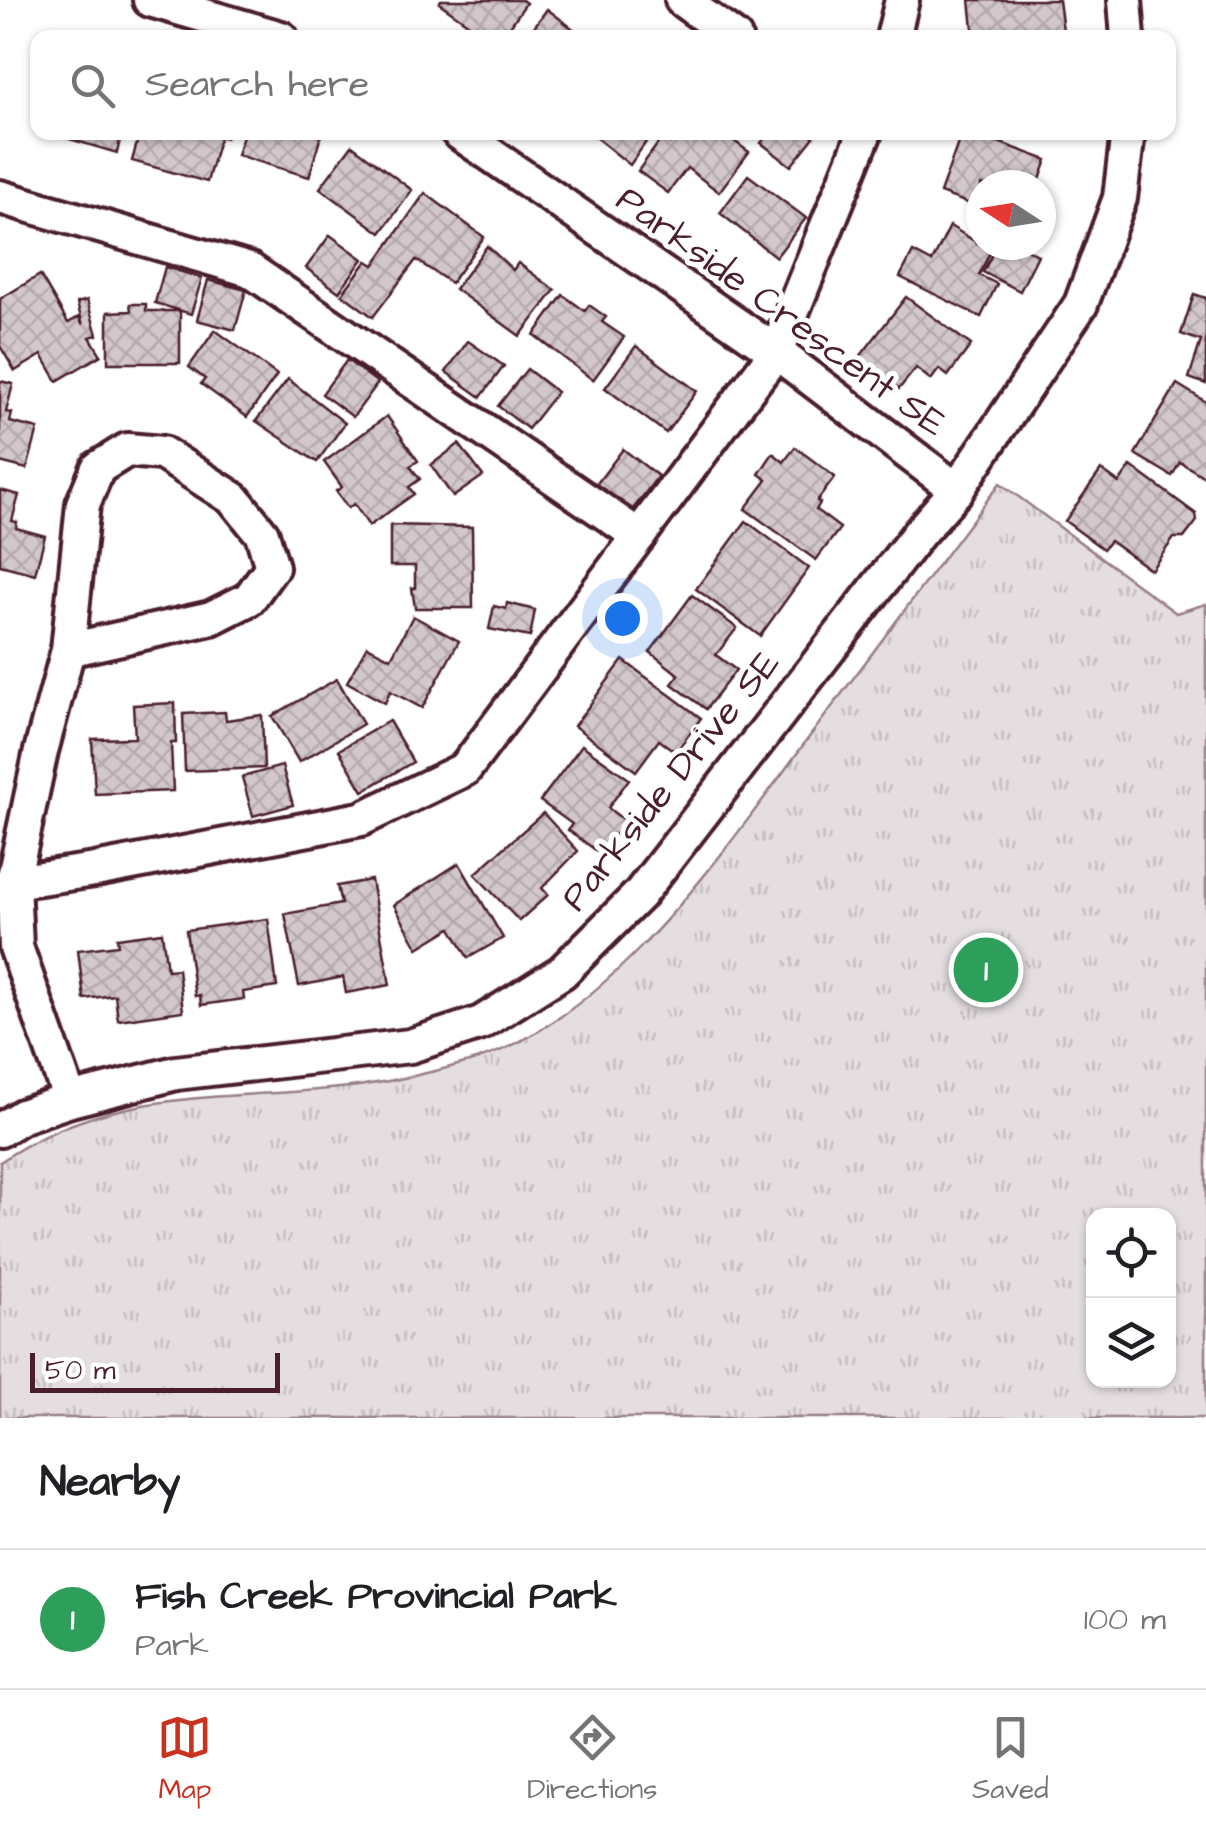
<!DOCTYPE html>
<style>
:root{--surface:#fff;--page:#f6f6f6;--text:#202124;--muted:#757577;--line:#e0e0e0;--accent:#c8321e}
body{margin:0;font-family:"Architects Daughter",sans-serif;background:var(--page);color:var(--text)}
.controls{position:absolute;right:30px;bottom:30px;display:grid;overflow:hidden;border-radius:20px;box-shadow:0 2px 8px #0004}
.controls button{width:90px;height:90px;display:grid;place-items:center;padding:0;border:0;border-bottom:2px solid var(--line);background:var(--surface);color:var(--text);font:50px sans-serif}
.compass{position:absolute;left:966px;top:170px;width:90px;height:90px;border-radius:50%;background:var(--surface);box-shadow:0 2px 8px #0004;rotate:282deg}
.scale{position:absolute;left:30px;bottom:25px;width:250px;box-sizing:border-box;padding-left:10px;border:5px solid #4a1f2b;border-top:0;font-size:28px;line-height:35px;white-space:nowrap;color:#4a1f2b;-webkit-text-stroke:8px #fff;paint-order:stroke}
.you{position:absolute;left:622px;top:618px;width:35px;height:35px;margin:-25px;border:8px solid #fff;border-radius:50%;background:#1a73e8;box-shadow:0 0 0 15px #1a73e833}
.badge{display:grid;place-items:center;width:65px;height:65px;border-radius:50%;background:var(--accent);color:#fff;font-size:32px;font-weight:700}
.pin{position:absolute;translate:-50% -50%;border:5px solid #fff;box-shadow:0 2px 10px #0006}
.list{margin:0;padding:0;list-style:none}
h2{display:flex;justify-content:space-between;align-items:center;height:130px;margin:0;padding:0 40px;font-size:42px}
h2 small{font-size:32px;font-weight:400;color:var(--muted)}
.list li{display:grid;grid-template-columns:65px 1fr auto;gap:30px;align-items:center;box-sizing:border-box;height:140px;padding:0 40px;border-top:2px solid var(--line)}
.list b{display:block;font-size:38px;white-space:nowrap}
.list p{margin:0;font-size:32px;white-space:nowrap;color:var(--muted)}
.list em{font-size:32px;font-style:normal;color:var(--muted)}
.icon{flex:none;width:55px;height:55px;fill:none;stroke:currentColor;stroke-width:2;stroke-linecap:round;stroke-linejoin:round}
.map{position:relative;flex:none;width:1206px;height:1418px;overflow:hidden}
.search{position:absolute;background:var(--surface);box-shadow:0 2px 8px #0004;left:30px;right:30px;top:30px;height:110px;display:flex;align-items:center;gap:25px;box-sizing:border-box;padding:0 35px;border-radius:20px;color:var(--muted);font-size:38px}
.sheet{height:270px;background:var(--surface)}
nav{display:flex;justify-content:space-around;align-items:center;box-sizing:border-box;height:140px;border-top:2px solid var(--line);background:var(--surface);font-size:28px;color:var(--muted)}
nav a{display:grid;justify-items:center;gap:5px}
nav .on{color:var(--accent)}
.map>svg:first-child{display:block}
.park{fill:url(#park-tufts);stroke:#987e86;stroke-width:2.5;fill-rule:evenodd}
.building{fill:url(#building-cross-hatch);stroke:#4a1f2b;stroke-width:2.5}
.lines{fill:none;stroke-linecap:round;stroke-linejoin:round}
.minor-casing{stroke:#4a1f2b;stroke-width:40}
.minor{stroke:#fff;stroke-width:32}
.labels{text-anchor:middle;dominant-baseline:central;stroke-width:10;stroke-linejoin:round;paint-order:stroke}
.street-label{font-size:38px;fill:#4a1f2b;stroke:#fff}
</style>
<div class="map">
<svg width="1206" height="1418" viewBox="0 0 1206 1418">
<defs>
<pattern id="park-tufts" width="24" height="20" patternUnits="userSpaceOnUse" patternTransform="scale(2.5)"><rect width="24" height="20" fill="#e5dee0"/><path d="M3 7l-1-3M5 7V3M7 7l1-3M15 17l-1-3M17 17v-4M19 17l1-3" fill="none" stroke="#c6bec0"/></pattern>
<pattern id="building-cross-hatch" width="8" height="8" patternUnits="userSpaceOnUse" patternTransform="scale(2.5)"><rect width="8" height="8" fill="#d2c7cb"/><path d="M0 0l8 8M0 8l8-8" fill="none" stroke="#b6aaae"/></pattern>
</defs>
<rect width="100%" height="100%" fill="#fff"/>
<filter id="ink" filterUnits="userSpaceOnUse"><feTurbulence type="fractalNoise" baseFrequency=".01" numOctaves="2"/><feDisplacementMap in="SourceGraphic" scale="20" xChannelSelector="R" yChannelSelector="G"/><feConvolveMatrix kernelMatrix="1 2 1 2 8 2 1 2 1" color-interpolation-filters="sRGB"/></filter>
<g filter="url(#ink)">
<path class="park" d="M1000,483L1176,613L1206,604V1418H0V1162C111,1084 231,1102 358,1086C394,1081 434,1072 469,1062C611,1022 728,845 813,732C875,649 938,566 1000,483ZM1094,1216H1168V1380H1094Z"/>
<g class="building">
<polygon points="441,0 522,0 526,3 502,38 489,38 439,3"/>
<polygon points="970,0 1059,0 1064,38 974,38"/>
<polygon points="547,9 559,18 585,38 526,38"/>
<polygon points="46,132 122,132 117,153"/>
<polygon points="140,132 228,132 226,138 220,136 207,182 132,161"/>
<polygon points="244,132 322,132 309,177 237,155"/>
<polygon points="589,132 653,132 630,165"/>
<polygon points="678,132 722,132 749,152 719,192 687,168 668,193 638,171 662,138 670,143"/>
<polygon points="769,132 808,132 814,137 791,166 761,143"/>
<polygon points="962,132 971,132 1047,160 1038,185 981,185 981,208 940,193"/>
<polygon points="352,145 412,190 381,233 320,188"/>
<polygon points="748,175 806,218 776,257 720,213"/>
<polygon points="425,193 484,237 451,283 416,260 373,317 342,294 367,261 374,265"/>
<polygon points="950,226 981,245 992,248 979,275 997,284 981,317 900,277 913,252 932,262"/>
<polygon points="330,235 363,259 339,292 306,268"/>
<polygon points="997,245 1018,245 1038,255 1020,291 983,272"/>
<polygon points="487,246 513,270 518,263 555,290 520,336 455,289"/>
<polygon points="165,267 202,278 191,314 155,303"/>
<polygon points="40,275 68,323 79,317 83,325 77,303 87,300 97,335 90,337 101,355 57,381 42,355 15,371 0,346 0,299"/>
<polygon points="208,280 246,290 235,330 197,320"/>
<polygon points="1194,294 1206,298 1206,384 1189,378 1201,341 1181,334"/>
<polygon points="563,295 585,311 589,305 606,317 602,322 624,337 593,380 534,335"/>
<polygon points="906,297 971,345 948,376 939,369 931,380 916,368 899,389 859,358"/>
<polygon points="130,304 146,304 146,311 180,311 180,363 108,363 108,312 131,311"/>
<polygon points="215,330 277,375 247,417 201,384 205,379 189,367"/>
<polygon points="468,341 504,366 481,397 446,372"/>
<polygon points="636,346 697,391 666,433 605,388"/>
<polygon points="347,360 378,383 353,417 322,394"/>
<polygon points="527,369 557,392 528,429 498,406"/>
<polygon points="288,379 345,423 317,462 256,421"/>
<polygon points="0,381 13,384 6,412 12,413 10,422 38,429 27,469 0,462"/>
<polygon points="1177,384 1206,402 1206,478 1180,462 1172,476 1135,454"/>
<polygon points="387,416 418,461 410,466 420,479 409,487 414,494 369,526 354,504 348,508 336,491 342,487 324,462"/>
<polygon points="459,444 483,476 453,497 431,465"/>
<polygon points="795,447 835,477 817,501 820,503 816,510 840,528 816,560 745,509 767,480 759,474 773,453 784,462"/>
<polygon points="623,449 658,476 631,512 595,486"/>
<polygon points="1131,466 1196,514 1197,521 1184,538 1174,538 1151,570 1110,541 1103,549 1065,521 1101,470 1119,483"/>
<polygon points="0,490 19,495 12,521 17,522 16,528 45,536 35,574 0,565"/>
<polygon points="746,521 809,568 760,636 696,589"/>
<polygon points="390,525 472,527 473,608 415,608 412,588 415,588 415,566 390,566"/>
<polygon points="692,595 737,628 716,655 736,670 706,709 672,684 679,675 650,652"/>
<polygon points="507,603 535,610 530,637 489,629 494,606 506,609"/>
<polygon points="413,616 459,641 422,708 390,691 385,703 347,682 367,646 391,658"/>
<polygon points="623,660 701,718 676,752 659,740 636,771 574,726"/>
<polygon points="337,679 363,724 299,762 272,716"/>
<polygon points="175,703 176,743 171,743 173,791 95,794 92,739 135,738 133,705"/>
<polygon points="225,712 226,720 262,715 264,768 185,771 183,714"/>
<polygon points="389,721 413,762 363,791 339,750"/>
<polygon points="582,745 629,779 608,808 625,821 601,854 568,830 572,824 540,801"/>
<polygon points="282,766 293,805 253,816 242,777"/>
<polygon points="543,813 578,851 542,888 548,895 519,921 475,874"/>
<polygon points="459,863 503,938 468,958 451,928 418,948 394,905"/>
<polygon points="371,880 390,985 346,993 343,977 299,986 285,914 341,904 337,886"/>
<polygon points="268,919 277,987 243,992 244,999 201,1005 200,995 195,996 186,930"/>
<polygon points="162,932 167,970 178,969 183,1011 118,1020 115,995 84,999 78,950 118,945 117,938"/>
</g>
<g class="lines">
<g class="minor-casing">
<g id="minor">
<polyline points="150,0 281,38"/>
<polyline points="682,0 735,38"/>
<polyline points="1125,0 1128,38"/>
<polyline points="893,38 902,0"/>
<polyline points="458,132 776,352 957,490"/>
<polyline points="0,197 250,270 639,536"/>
<polygon points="127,450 162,453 234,499 262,534 272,567 249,599 211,618 68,650 83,504 98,468"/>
<polyline points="68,650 41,751 13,882 16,947 70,1100"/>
<polyline points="0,888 13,882 95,870 361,819 465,769 776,352 865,132"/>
<polyline points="0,1130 22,1116 70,1100 176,1073 410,1046 481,1023 562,972 639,895 919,533 957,490 1081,304 1120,198 1128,132"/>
</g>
</g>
<use href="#minor" class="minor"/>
</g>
</g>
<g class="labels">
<g class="street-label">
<text transform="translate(781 312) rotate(36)">Parkside Crescent SE</text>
<text transform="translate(671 781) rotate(-51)">Parkside Drive SE</text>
</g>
</g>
</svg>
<div class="controls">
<button><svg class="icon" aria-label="locate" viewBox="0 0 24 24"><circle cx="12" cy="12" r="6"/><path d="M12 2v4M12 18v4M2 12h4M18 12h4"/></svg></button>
<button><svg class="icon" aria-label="layers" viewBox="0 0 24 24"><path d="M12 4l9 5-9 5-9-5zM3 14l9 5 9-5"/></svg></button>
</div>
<svg class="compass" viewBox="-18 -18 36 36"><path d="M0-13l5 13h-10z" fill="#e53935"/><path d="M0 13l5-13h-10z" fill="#757577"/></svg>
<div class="scale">50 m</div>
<div class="you"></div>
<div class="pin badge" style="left:986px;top:970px;background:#2e9e5b">1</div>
<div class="search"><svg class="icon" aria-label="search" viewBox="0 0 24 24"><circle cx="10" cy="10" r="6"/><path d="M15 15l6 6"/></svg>Search here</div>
</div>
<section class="sheet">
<h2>Nearby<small></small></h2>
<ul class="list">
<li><span class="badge" style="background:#2e9e5b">1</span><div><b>Fish Creek Provincial Park</b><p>Park</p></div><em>100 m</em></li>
</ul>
</section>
<nav>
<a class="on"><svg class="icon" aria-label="map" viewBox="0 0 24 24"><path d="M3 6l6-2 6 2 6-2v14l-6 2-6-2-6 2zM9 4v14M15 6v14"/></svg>Map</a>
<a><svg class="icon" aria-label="directions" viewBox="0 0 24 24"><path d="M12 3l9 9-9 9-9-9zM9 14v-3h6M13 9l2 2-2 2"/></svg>Directions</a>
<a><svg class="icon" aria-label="saved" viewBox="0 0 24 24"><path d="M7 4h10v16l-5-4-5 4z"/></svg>Saved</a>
</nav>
